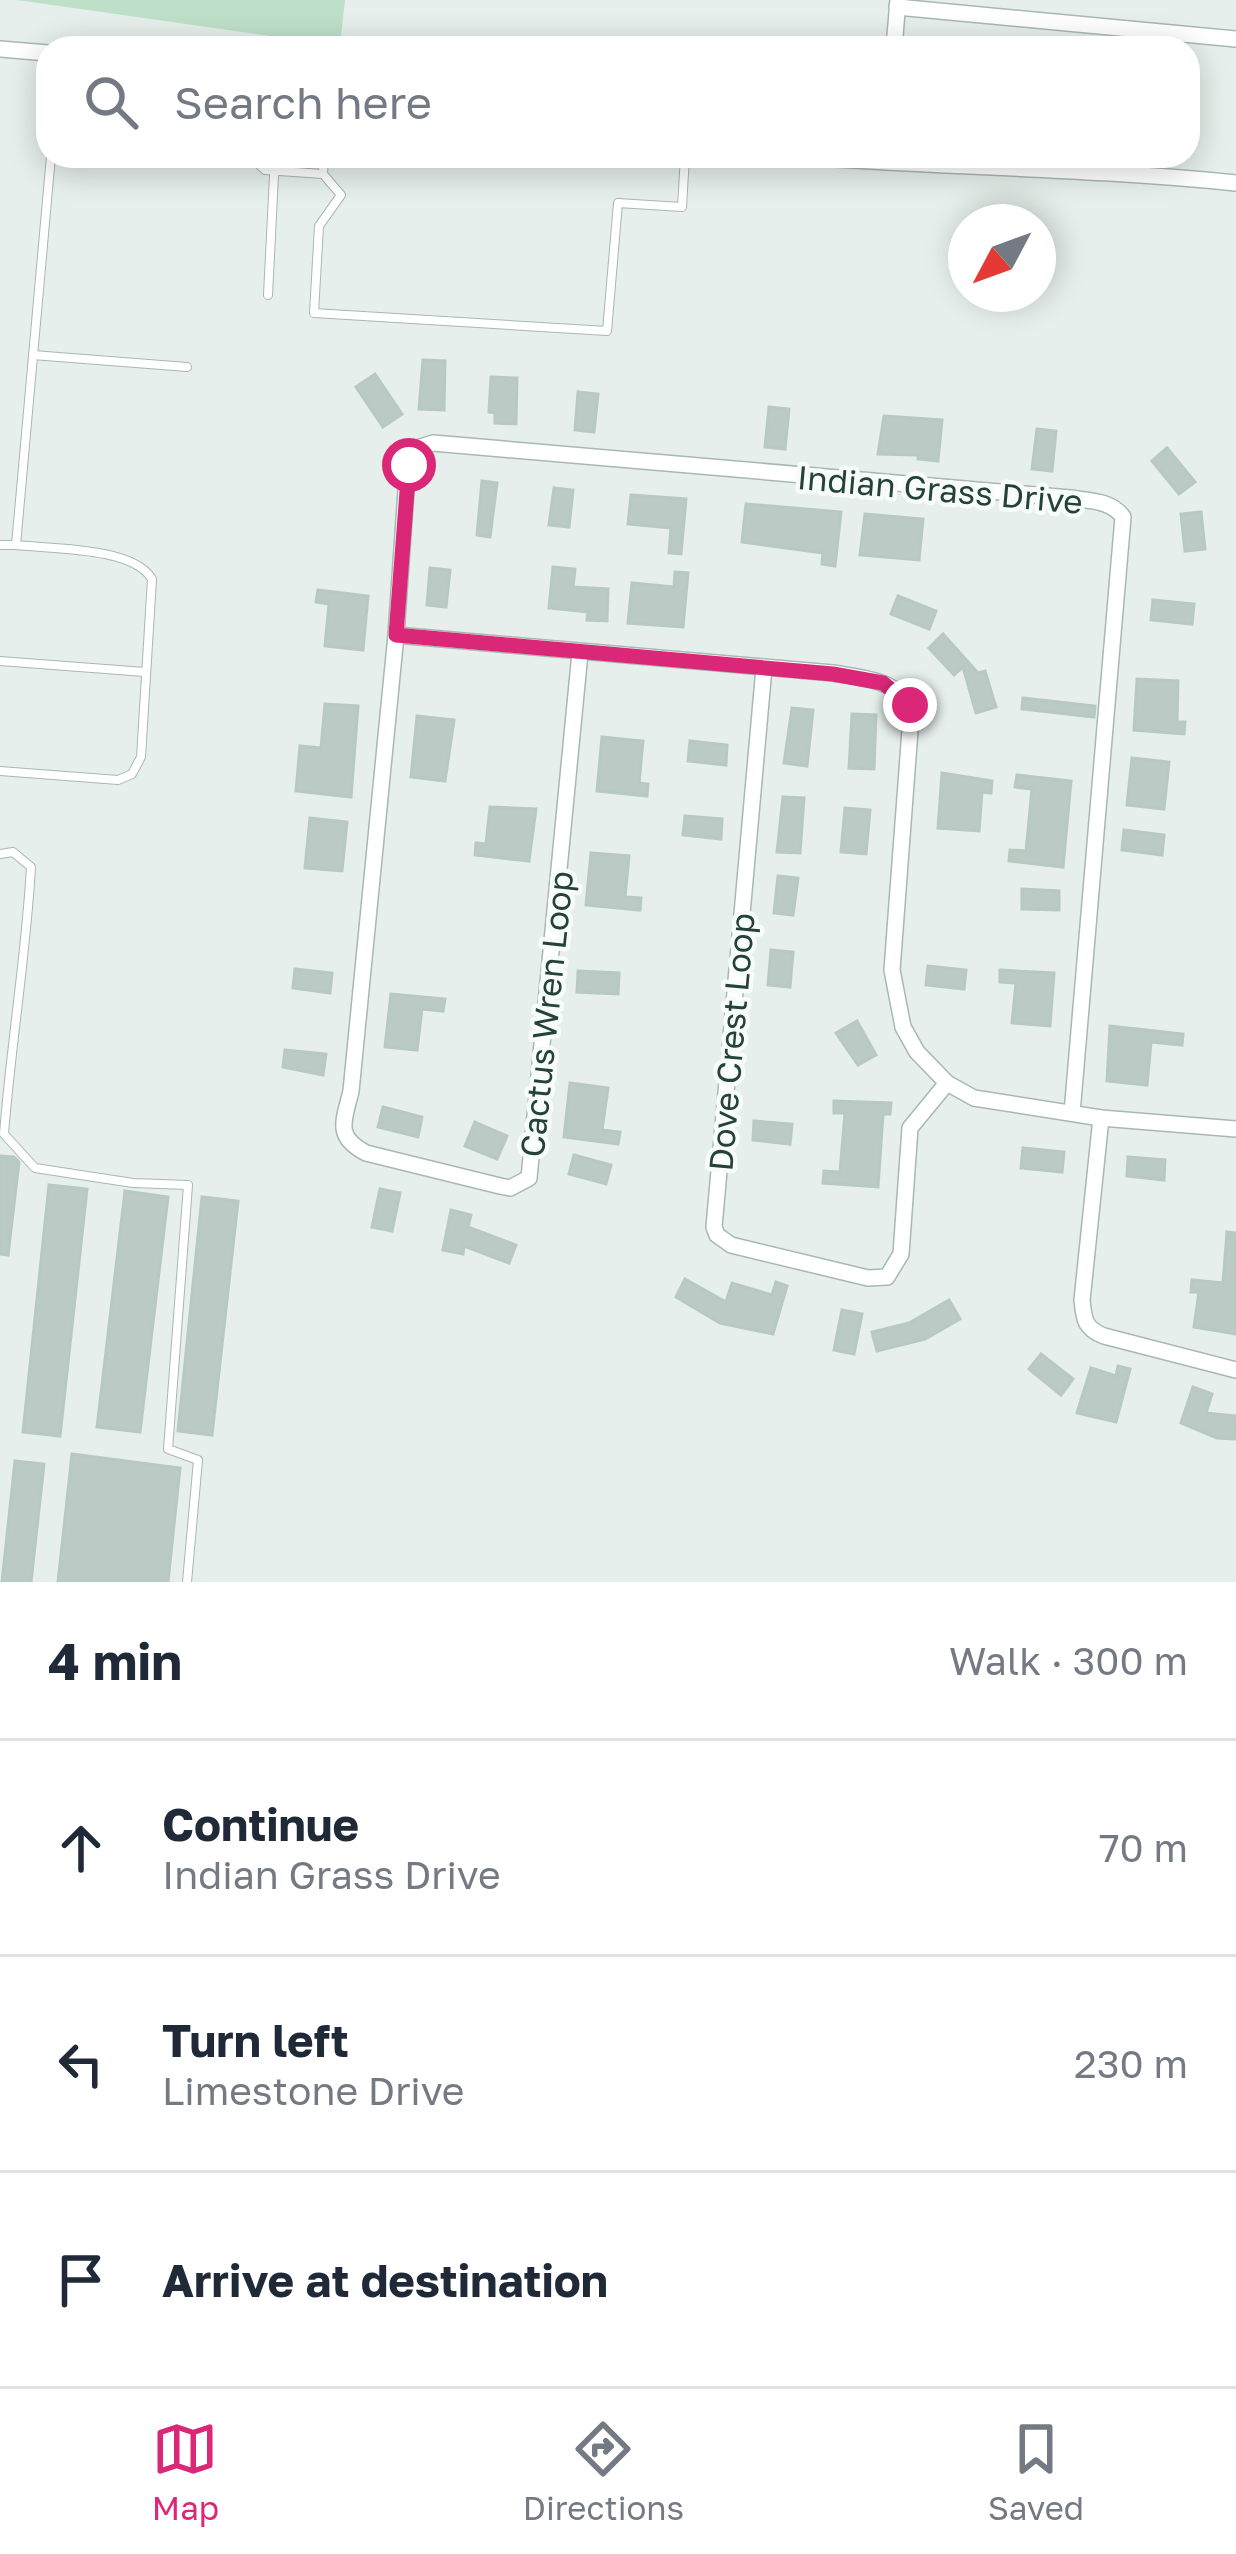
<!DOCTYPE html>
<meta charset="utf-8">
<style>
:root{--surface:#fff;--page:#f2f2f3;--text:#1f2937;--muted:#747a83;--line:#e0e1e3;--accent:#db2777}
body{margin:0;font-family:"Golos Text",sans-serif;background:var(--page);color:var(--text)}
.compass{position:absolute;left:948px;top:204px;width:108px;height:108px;border-radius:50%;background:var(--surface);box-shadow:0 6px 30px #0003;rotate:229deg}
.stop{position:absolute;width:36px;height:36px;margin:-27px;border:9px solid #db2777;border-radius:50%;background:#fff}
.stop.end{background:#db2777;border-color:#fff;box-shadow:0 3px 12px #0008}
.list{margin:0;padding:0;list-style:none}
h2{display:flex;justify-content:space-between;align-items:center;height:156px;margin:0;padding:0 48px;font-size:51px}
h2 small{font-size:39px;font-weight:400;color:var(--muted)}
.list li{display:grid;grid-template-columns:78px 1fr auto;gap:36px;align-items:center;box-sizing:border-box;height:216px;padding:0 48px;border-top:3px solid var(--line)}
.list b{display:block;font-size:45px;white-space:nowrap}
.list p{margin:0;font-size:39px;white-space:nowrap;color:var(--muted)}
.list em{font-size:39px;font-style:normal;color:var(--muted)}
.icon{flex:none;width:66px;height:66px;fill:none;stroke:currentColor;stroke-width:2;stroke-linecap:round;stroke-linejoin:round}
.map{position:relative;flex:none;width:1236px;height:1582px;overflow:hidden}
.search{position:absolute;background:var(--surface);box-shadow:0 6px 30px #0003;left:36px;right:36px;top:36px;height:132px;display:flex;align-items:center;gap:30px;box-sizing:border-box;padding:0 42px;border-radius:36px;color:var(--muted);font-size:45px}
.sheet{height:804px;background:var(--surface)}
nav{display:flex;justify-content:space-around;align-items:center;box-sizing:border-box;height:168px;border-top:3px solid var(--line);background:var(--surface);font-size:33px;color:var(--muted)}
nav a{display:grid;justify-items:center;gap:6px}
nav .on{color:var(--accent)}
.map>svg:first-child{display:block}
.green{fill:#bfe0c8}
.building{fill:#bbcac4;stroke:#b8c9c2;stroke-width:3}
.lines{fill:none;stroke-linecap:round;stroke-linejoin:round}
.lane-casing{stroke:#a8b8b2;stroke-width:10}
.street-casing{stroke:#a8b8b2;stroke-width:18}
.lane{stroke:#fff;stroke-width:8}
.street{stroke:#fff;stroke-width:15}
.route{stroke:#db2777;stroke-width:15}
.labels{text-anchor:middle;dominant-baseline:central;stroke-width:9;stroke-linejoin:round;paint-order:stroke}
.street-label{font-size:33px;fill:#24423a;stroke:#f7fbf9}
</style>
<div class="map">
<svg width="1236" height="1582" viewBox="0 0 1236 1582">
<rect width="100%" height="100%" fill="#e6efeb"/>
<polygon class="green" points="17,0 345,0 340,46"/>
<g class="building">
<polygon points="423,360 445,361 444,410 419,409"/>
<polygon points="375,374 402,414 383,427 356,387"/>
<polygon points="491,377 517,378 516,424 495,423 495,413 489,412"/>
<polygon points="578,392 598,394 594,432 575,430"/>
<polygon points="769,407 789,409 785,449 765,447"/>
<polygon points="884,416 942,420 938,461 918,459 918,455 878,454"/>
<polygon points="1037,429 1056,431 1052,471 1032,469"/>
<polygon points="1167,448 1195,482 1179,494 1152,461"/>
<polygon points="482,481 497,483 490,537 477,535"/>
<polygon points="554,488 573,490 569,527 549,525"/>
<polygon points="631,495 686,499 681,554 669,553 671,528 628,524"/>
<polygon points="746,504 841,512 835,566 822,564 823,553 742,542"/>
<polygon points="1201,512 1205,549 1185,551 1181,514"/>
<polygon points="865,514 923,519 919,560 860,555"/>
<polygon points="553,567 575,569 573,587 608,589 607,621 587,620 588,612 549,608"/>
<polygon points="430,568 450,570 446,607 427,605"/>
<polygon points="675,572 688,573 683,627 628,623 632,583 674,587"/>
<polygon points="318,590 368,596 363,650 325,646 329,604 316,602"/>
<polygon points="898,596 936,611 929,629 891,614"/>
<polygon points="1153,600 1194,604 1192,624 1151,620"/>
<polygon points="943,634 978,673 985,671 996,707 976,713 963,667 954,675 929,648"/>
<polygon points="1137,679 1178,681 1177,722 1185,722 1184,734 1134,730"/>
<polygon points="1023,698 1095,706 1094,717 1022,709"/>
<polygon points="325,704 358,706 351,797 296,791 300,746 321,748"/>
<polygon points="792,708 813,710 807,766 784,763"/>
<polygon points="852,714 876,715 874,769 849,768"/>
<polygon points="417,716 454,720 445,781 411,777"/>
<polygon points="602,737 643,741 639,783 648,784 647,796 597,791"/>
<polygon points="690,741 727,745 726,765 688,761"/>
<polygon points="1132,758 1169,762 1164,809 1127,805"/>
<polygon points="942,773 992,781 991,793 982,792 979,831 938,828"/>
<polygon points="1017,775 1071,781 1063,867 1009,861 1010,850 1026,851 1032,789 1015,787"/>
<polygon points="783,797 804,798 800,853 777,852"/>
<polygon points="490,807 536,809 529,861 475,855 476,843 486,844"/>
<polygon points="845,808 870,810 866,854 841,852"/>
<polygon points="685,816 722,819 721,839 683,835"/>
<polygon points="310,818 347,822 342,871 305,868"/>
<polygon points="1124,830 1164,835 1162,855 1122,850"/>
<polygon points="591,853 629,856 625,897 641,898 640,910 586,905"/>
<polygon points="778,876 798,878 793,915 774,913"/>
<polygon points="1022,889 1059,891 1059,910 1022,909"/>
<polygon points="771,950 793,952 790,987 768,985"/>
<polygon points="928,966 966,970 964,989 926,985"/>
<polygon points="295,969 332,973 330,993 293,988"/>
<polygon points="1000,970 1054,973 1050,1026 1012,1023 1016,983 1000,982"/>
<polygon points="578,971 619,973 618,994 577,992"/>
<polygon points="391,994 445,999 443,1011 422,1009 417,1050 385,1047"/>
<polygon points="857,1021 876,1055 858,1065 836,1033"/>
<polygon points="1110,1026 1183,1034 1182,1045 1151,1042 1147,1085 1107,1081"/>
<polygon points="285,1050 326,1054 323,1075 283,1067"/>
<polygon points="570,1083 608,1088 602,1130 620,1132 618,1144 564,1137"/>
<polygon points="834,1101 891,1103 890,1114 883,1114 878,1187 823,1183 824,1171 840,1172 845,1113 834,1113"/>
<polygon points="383,1107 422,1117 418,1137 378,1127"/>
<polygon points="754,1121 792,1124 790,1144 753,1140"/>
<polygon points="475,1122 507,1136 497,1159 465,1146"/>
<polygon points="1023,1148 1064,1152 1062,1172 1021,1168"/>
<polygon points="574,1155 611,1165 606,1184 569,1174"/>
<polygon points="0,1156 14,1157 19,1162 8,1255 0,1254"/>
<polygon points="1128,1157 1165,1160 1164,1180 1127,1176"/>
<polygon points="49,1185 87,1189 60,1436 23,1432"/>
<polygon points="380,1189 400,1193 392,1231 372,1227"/>
<polygon points="125,1191 168,1197 140,1432 97,1427"/>
<polygon points="202,1197 238,1201 212,1435 178,1431"/>
<polygon points="451,1210 471,1215 468,1227 516,1245 509,1263 464,1246 463,1254 443,1250"/>
<polygon points="1227,1232 1236,1233 1236,1334 1194,1327 1199,1292 1191,1292 1192,1280 1223,1283"/>
<polygon points="685,1279 726,1302 732,1283 772,1295 776,1282 787,1286 773,1334 720,1323 676,1297"/>
<polygon points="949,1300 960,1319 925,1339 877,1351 872,1332 909,1323"/>
<polygon points="842,1310 862,1314 854,1354 834,1350"/>
<polygon points="1041,1354 1073,1379 1061,1395 1029,1369"/>
<polygon points="1118,1366 1130,1369 1116,1422 1077,1413 1091,1368 1116,1376"/>
<polygon points="1193,1387 1212,1394 1206,1413 1236,1416 1236,1439 1217,1438 1181,1423"/>
<polygon points="72,1454 180,1468 168,1582 58,1582"/>
<polygon points="15,1461 44,1464 31,1582 2,1582"/>
</g>
<g class="lines">
<g class="lane-casing">
<g id="lane">
<polyline points="250,156 265,170 323,174"/>
<polyline points="324,156 323,174 341,195 319,226 314,313 607,331 618,203 682,207 685,156"/>
<polyline points="268,295 275,156"/>
<polyline points="33,355 187,367"/>
<polyline points="0,545 16,545 51,156"/>
<polyline points="0,661 145,672"/>
<path d="M0,771L118,780L132,774L141,757L152,579C133,547 52,549 16,545"/>
<path d="M0,854L13,852L31,867C26,956 11,1044 4,1134L35,1168L133,1183L188,1185L168,1449L198,1460L187,1582"/>
</g>
</g>
<g class="street-casing">
<g id="street">
<polyline points="897,7 1236,39"/>
<polyline points="894,48 898,0"/>
<polyline points="0,49 48,53"/>
<path d="M789,156C938,167 1087,168 1236,183"/>
<path d="M396,635L833,673C863,678 907,680 911,717L892,970L903,1027L917,1052L947,1083L974,1098L1101,1118L1236,1129"/>
<path d="M580,653L529,1178L510,1188L500,1186L366,1153C334,1136 344,1121 351,1091L396,635L407,476L417,448L433,443L1070,498C1089,501 1111,500 1123,517L1072,1113"/>
<polyline points="764,668 714,1227 717,1235 731,1245 868,1278 887,1277 901,1254 910,1128 947,1083"/>
<path d="M1101,1118L1082,1300C1084,1319 1084,1328 1104,1336L1236,1370"/>
</g>
</g>
<use href="#lane" class="lane"/>
<use href="#street" class="street"/>
</g>
<g class="lines">
<polyline class="route" points="409,465 396,635 833,674 883,683 910,705"/>
</g>
<g class="labels">
<g class="street-label">
<text transform="translate(940 489) rotate(5)">Indian Grass Drive</text>
<text transform="translate(546 1014) rotate(-84)">Cactus Wren Loop</text>
<text transform="translate(731 1042) rotate(-85)">Dove Crest Loop</text>
</g>
</g>
</svg>
<svg class="compass" viewBox="-18 -18 36 36"><path d="M0-13l5 13h-10z" fill="#e53935"/><path d="M0 13l5-13h-10z" fill="#747a83"/></svg>
<div class="stop" style="left:409px;top:465px"></div>
<div class="stop end" style="left:910px;top:705px"></div>
<div class="search"><svg class="icon" aria-label="search" viewBox="0 0 24 24"><circle cx="10" cy="10" r="6"/><path d="M15 15l6 6"/></svg>Search here</div>
</div>
<section class="sheet">
<h2>4 min<small>Walk · 300 m</small></h2>
<ul class="list">
<li><svg class="icon" aria-label="ahead" viewBox="0 0 24 24"><path d="M12 20V5M6 11l6-6 6 6"/></svg><div><b>Continue</b><p>Indian Grass Drive</p></div><em>70 m</em></li>
<li><svg class="icon" aria-label="left" viewBox="0 0 24 24"><path d="M17 20v-9H6M10 6l-5 5 5 5"/></svg><div><b>Turn left</b><p>Limestone Drive</p></div><em>230 m</em></li>
<li><svg class="icon" aria-label="arrive" viewBox="0 0 24 24"><path d="M6 21V4h12l-3 4 3 4H6"/></svg><div><b>Arrive at destination</b></div></li>
</ul>
</section>
<nav>
<a class="on"><svg class="icon" aria-label="map" viewBox="0 0 24 24"><path d="M3 6l6-2 6 2 6-2v14l-6 2-6-2-6 2zM9 4v14M15 6v14"/></svg>Map</a>
<a><svg class="icon" aria-label="directions" viewBox="0 0 24 24"><path d="M12 3l9 9-9 9-9-9zM9 14v-3h6M13 9l2 2-2 2"/></svg>Directions</a>
<a><svg class="icon" aria-label="saved" viewBox="0 0 24 24"><path d="M7 4h10v16l-5-4-5 4z"/></svg>Saved</a>
</nav>
